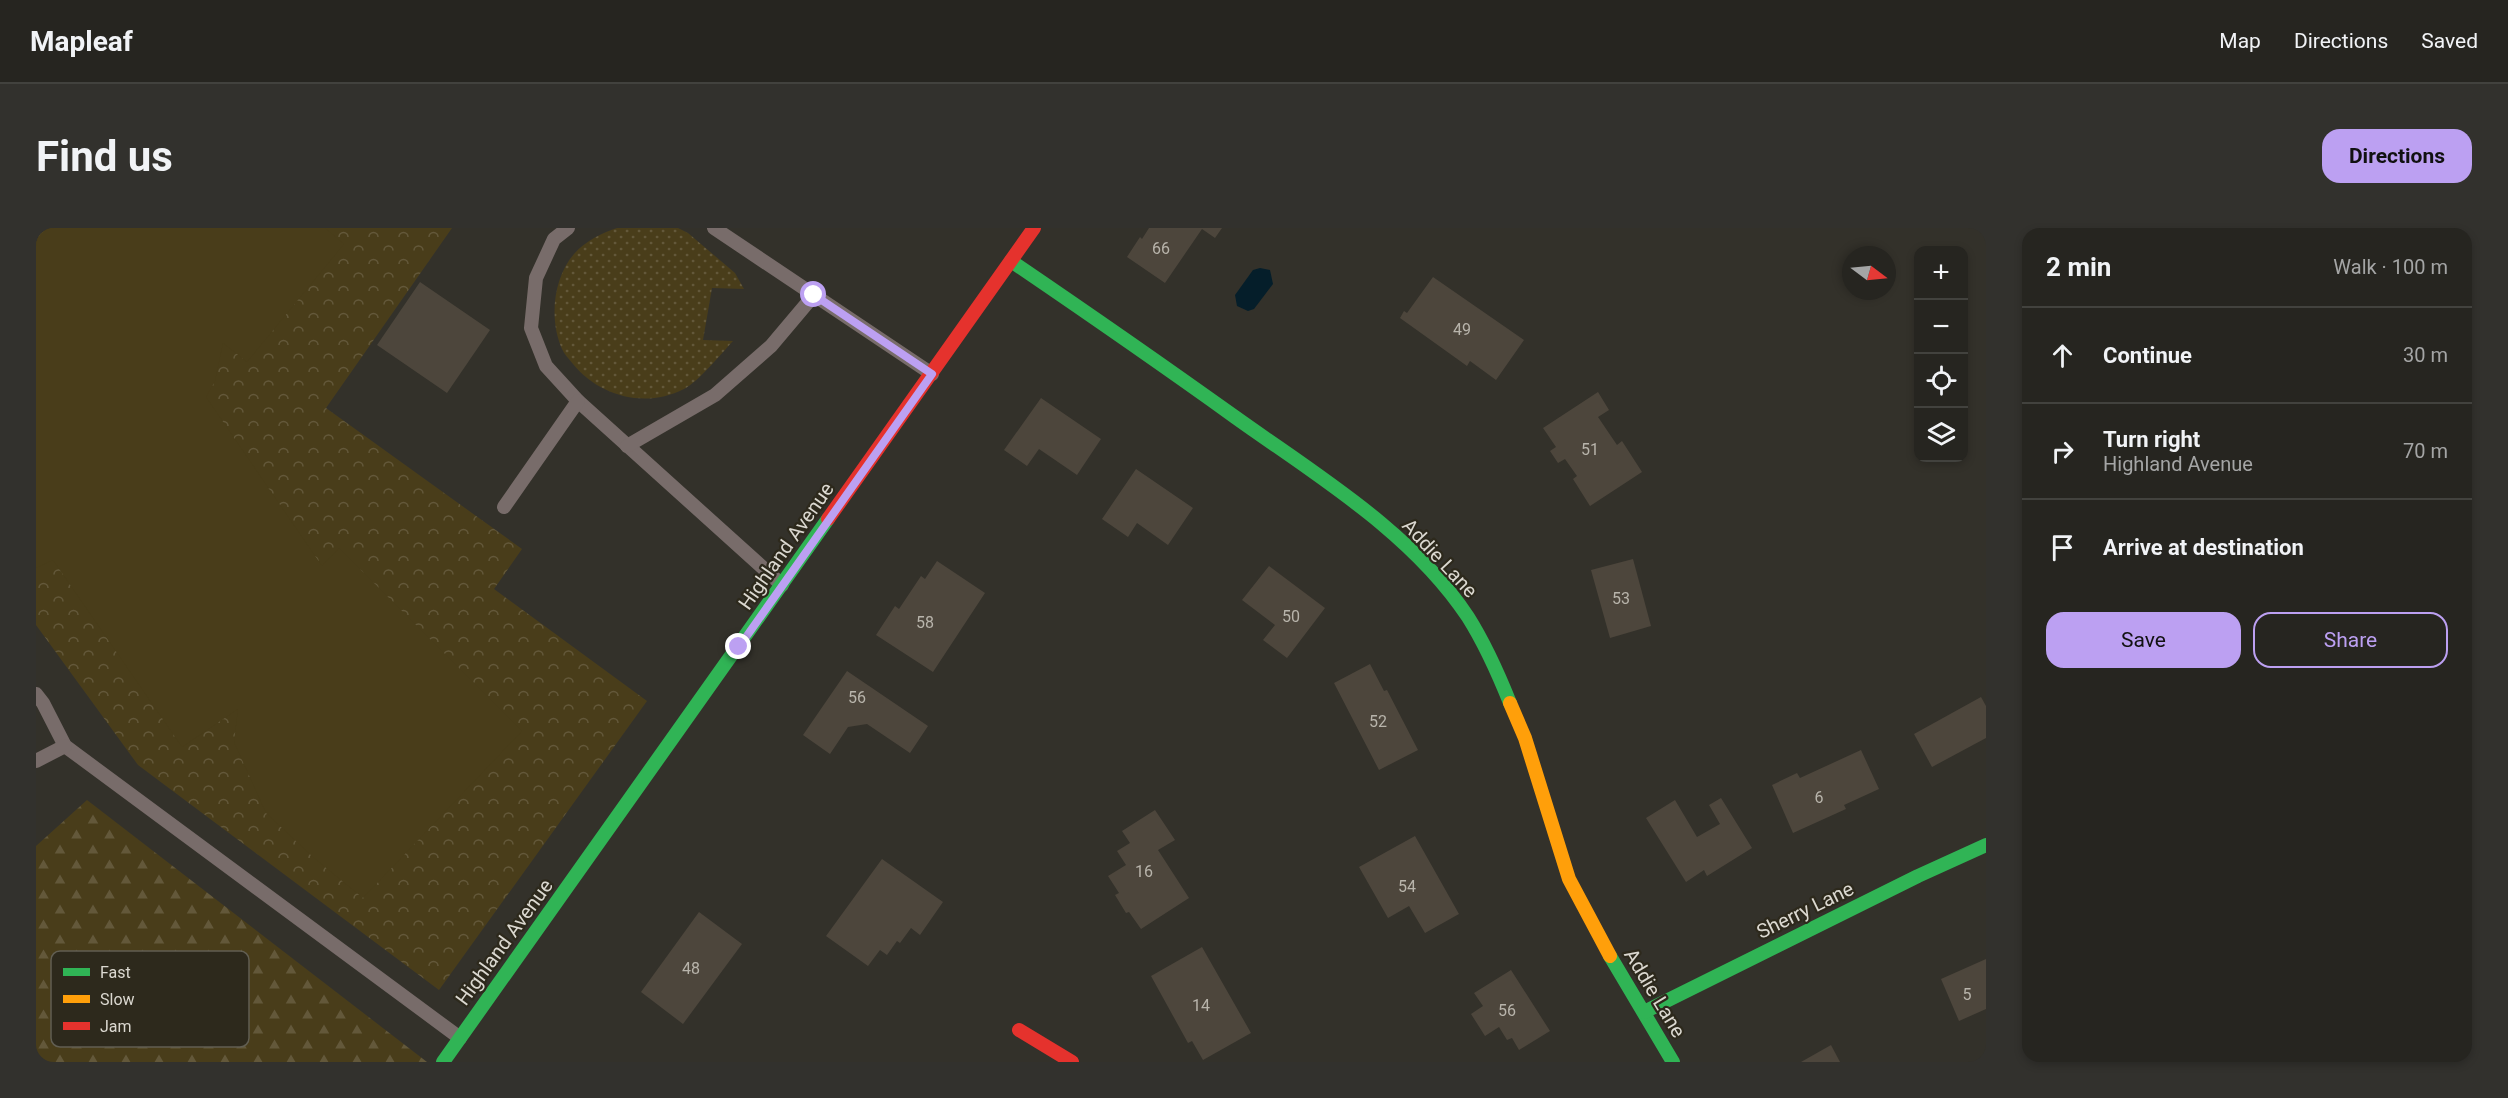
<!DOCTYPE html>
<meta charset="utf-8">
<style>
:root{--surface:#262520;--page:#32312d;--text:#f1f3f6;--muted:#a4a5a5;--line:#42423e;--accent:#bca0f2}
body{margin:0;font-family:Roboto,sans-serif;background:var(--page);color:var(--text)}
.controls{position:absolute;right:18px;top:18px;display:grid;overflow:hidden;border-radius:12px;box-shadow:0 3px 9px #0003}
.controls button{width:54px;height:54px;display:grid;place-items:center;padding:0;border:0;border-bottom:2px solid var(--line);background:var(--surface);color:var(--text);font:30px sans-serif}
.compass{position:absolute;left:1806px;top:18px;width:54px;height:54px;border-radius:50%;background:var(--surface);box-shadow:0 3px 9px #0003;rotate:106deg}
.stop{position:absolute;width:18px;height:18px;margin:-14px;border:4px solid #bca0f2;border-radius:50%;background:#fff}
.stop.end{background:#bca0f2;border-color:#fff;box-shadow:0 2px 6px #0008}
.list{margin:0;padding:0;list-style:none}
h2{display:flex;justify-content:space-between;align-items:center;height:78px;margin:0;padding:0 24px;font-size:26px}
h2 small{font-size:20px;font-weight:400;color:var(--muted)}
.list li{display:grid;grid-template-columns:39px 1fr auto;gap:18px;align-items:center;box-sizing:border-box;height:96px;padding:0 24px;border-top:2px solid var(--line)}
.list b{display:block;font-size:22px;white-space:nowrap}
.list p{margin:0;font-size:20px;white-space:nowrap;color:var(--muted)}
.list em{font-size:20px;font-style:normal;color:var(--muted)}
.actions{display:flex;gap:12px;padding:18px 24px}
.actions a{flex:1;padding:14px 0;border:2px solid var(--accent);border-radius:18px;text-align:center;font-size:21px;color:var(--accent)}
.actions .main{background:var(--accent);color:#111}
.icon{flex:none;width:33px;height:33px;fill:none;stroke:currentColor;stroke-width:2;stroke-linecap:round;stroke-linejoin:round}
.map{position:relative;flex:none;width:1950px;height:834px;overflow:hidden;border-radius:18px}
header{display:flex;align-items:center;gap:36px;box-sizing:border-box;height:84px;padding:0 30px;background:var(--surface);border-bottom:2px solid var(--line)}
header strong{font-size:28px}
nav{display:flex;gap:33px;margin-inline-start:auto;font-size:21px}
.intro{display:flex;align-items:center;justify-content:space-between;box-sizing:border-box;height:144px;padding:0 36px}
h1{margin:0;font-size:42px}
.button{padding:15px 27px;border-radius:18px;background:var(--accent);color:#111;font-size:21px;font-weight:700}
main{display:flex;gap:36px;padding:0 36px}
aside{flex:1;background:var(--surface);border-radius:18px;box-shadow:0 3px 9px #0003}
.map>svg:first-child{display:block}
.grass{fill:url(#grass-dots)}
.forest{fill:url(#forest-firs)}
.park{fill:url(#park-crowns)}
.garden{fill:#493d1a}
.water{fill:#051e2a}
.building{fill:#4d463c}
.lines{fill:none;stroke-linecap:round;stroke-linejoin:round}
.lane{stroke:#786c6a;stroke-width:14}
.fast{stroke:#30b455;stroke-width:14}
.slow{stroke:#ff9f0a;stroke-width:14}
.jam{stroke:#e5322d;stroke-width:14}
.route{stroke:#bca0f2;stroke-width:8}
.labels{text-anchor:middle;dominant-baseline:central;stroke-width:4.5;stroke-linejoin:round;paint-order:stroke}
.number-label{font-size:16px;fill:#b8b4ab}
.street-label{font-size:20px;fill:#dbd8d0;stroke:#2d291c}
.key{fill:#2d291c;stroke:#615e52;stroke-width:1.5}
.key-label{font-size:16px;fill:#dbd8d0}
</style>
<header>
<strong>Mapleaf</strong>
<nav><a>Map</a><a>Directions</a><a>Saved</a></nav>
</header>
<div class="intro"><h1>Find us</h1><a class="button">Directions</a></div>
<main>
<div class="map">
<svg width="1950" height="834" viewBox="0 0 1950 834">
<defs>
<pattern id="grass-dots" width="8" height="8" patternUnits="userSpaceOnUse" patternTransform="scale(1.5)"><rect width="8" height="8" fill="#493d1a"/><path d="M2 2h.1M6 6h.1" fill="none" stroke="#63583a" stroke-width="1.8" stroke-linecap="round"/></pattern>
<pattern id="forest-firs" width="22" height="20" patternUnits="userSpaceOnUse" patternTransform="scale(1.5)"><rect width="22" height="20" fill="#493d1a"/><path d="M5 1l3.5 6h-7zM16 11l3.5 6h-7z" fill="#63583a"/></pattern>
<pattern id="park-crowns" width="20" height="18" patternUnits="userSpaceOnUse" patternTransform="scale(1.5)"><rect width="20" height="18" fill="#493d1a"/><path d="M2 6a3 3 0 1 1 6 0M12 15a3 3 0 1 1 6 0" fill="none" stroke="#63583a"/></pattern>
</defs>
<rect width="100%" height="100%" fill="#33312a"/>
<path class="grass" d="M581,0H642L652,5L699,45L708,61L676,60L667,112L697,113C685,126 662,154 648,161C609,181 563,168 537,136C533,131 528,126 526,121C513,92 517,50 538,26C549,13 566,5 581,0Z"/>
<polygon class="forest" points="51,572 391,834 0,834 0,618"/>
<polygon class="park" points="0,0 416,0 290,180 486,321 458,361 611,473 403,762 102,537 0,397"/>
<polygon class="garden" points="0,0 289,0 308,16 211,134 187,115 179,153 170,169 286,338 303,320 486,503 327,670 278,630 230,585 198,514 202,481 146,519 17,332 0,340"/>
<polygon class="water" points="1224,40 1234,42 1237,56 1218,81 1212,83 1201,78 1199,67 1217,42"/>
<g class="building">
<polygon points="1113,0 1186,0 1179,10 1166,1 1129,55 1091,29 1104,9 1106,11"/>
<polygon points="1397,49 1488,112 1460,152 1434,133 1431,138 1364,90 1368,83 1371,85"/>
<polygon points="384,54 454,102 411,165 341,117"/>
<polygon points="1562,164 1573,182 1562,189 1581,217 1586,213 1606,244 1554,278 1537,251 1541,248 1529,231 1522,235 1514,223 1520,219 1507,200"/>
<polygon points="1005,170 1065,211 1041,247 1003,221 991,238 968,222"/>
<polygon points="1100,241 1157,280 1132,317 1101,295 1092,309 1066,291"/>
<polygon points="1597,331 1615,398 1574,410 1555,342"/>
<polygon points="901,333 949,365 897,444 840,407 859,378 863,381 885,348 889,351"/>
<polygon points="1233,338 1289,380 1251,430 1227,412 1239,397 1206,372"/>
<polygon points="1334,436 1348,463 1351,462 1382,522 1343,542 1298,455"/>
<polygon points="811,443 892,498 874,525 831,496 812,499 794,526 767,507"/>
<polygon points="1945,469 1950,478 1950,510 1896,539 1878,506"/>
<polygon points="1825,522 1843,561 1808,577 1810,581 1757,605 1736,557 1761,545 1764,550"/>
<polygon points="1685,570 1716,620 1671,648 1668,642 1650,654 1610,590 1639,572 1661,609 1684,596 1673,577"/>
<polygon points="1119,582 1139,612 1122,622 1153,670 1105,701 1093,684 1090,685 1079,667 1083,665 1072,648 1090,637 1081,623 1094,615 1086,603"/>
<polygon points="1379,608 1423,686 1389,705 1373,678 1352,690 1323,639"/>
<polygon points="846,631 907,674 884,707 875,700 864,715 861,713 851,727 844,722 832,738 790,708"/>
<polygon points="663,684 706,716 647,796 605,764"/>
<polygon points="1166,719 1215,805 1167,832 1156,813 1152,815 1115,748"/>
<polygon points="1950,731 1950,781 1923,793 1905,751"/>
<polygon points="1475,742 1514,803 1483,822 1476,810 1471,812 1463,799 1449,808 1435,786 1447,778 1438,765"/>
<polygon points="1795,817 1804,834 1765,834"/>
</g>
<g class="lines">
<g class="lane">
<polyline points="532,0 518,11 500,50 495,100 510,138 542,173 746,357"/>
<polyline points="678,0 896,146"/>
<polyline points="591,218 679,167 735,118 778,67"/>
<polyline points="468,279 542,173"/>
<polyline points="0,466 7,475 29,518 424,810"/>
<polyline points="0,533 29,518"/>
</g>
<g class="fast">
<path d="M975,33C1050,84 1125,136 1199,189C1280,247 1376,304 1432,389C1449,416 1462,445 1474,475"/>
<polyline points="1574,728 1637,834"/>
<polyline points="1608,784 1882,648 1950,617"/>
<polyline points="407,834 792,291"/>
</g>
<polyline class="slow" points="1474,475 1489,510 1533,651 1574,728"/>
<g class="jam">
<polyline points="792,291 998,0"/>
<polyline points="983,802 1036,834"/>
</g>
</g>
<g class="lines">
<polyline class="route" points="703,419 896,146 778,67"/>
</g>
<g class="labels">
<g class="number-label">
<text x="1125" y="20">66</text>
<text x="1426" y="101">49</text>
<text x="1554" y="221">51</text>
<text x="1585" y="370">53</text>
<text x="1255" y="388">50</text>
<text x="889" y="394">58</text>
<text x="821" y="469">56</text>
<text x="1342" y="493">52</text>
<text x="1783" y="569">6</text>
<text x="1108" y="643">16</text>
<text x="1371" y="658">54</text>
<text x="655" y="740">48</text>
<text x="1931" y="766">5</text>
<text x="1165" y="777">14</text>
<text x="1471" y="782">56</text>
</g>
<g class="street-label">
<text transform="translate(750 318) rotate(-55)">Highland Avenue</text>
<text transform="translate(1404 330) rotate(47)">Addie Lane</text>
<text transform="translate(1769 682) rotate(-26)">Sherry Lane</text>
<text transform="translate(468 714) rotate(-54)">Highland Avenue</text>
<text transform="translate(1619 765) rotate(59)">Addie Lane</text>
</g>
</g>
<rect x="15" y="723" width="198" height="96" rx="9" class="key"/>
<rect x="27" y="740" width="27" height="8" fill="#30b455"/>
<rect x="27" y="767" width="27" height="8" fill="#ff9f0a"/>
<rect x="27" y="794" width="27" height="8" fill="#e5322d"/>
<g class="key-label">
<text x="64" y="750">Fast</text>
<text x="64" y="777">Slow</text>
<text x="64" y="804">Jam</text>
</g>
</svg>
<div class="controls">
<button>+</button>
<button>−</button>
<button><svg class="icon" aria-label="locate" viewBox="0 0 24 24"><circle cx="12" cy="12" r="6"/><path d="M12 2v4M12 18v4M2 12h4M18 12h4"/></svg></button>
<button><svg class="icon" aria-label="layers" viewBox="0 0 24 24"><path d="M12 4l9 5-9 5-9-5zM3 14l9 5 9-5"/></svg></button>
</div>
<svg class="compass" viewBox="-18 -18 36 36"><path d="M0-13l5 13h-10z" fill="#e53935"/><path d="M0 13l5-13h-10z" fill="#a4a5a5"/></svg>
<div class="stop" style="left:778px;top:67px"></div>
<div class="stop end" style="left:703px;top:419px"></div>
</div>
<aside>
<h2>2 min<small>Walk · 100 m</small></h2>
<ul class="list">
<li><svg class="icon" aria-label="ahead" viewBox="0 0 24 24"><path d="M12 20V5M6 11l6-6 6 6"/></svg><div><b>Continue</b></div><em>30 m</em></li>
<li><svg class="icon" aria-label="right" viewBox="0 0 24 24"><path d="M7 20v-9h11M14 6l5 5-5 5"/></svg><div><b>Turn right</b><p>Highland Avenue</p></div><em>70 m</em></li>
<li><svg class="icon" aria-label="arrive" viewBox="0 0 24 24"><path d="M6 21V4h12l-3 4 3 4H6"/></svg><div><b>Arrive at destination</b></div></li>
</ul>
<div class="actions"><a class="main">Save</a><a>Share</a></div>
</aside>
</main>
